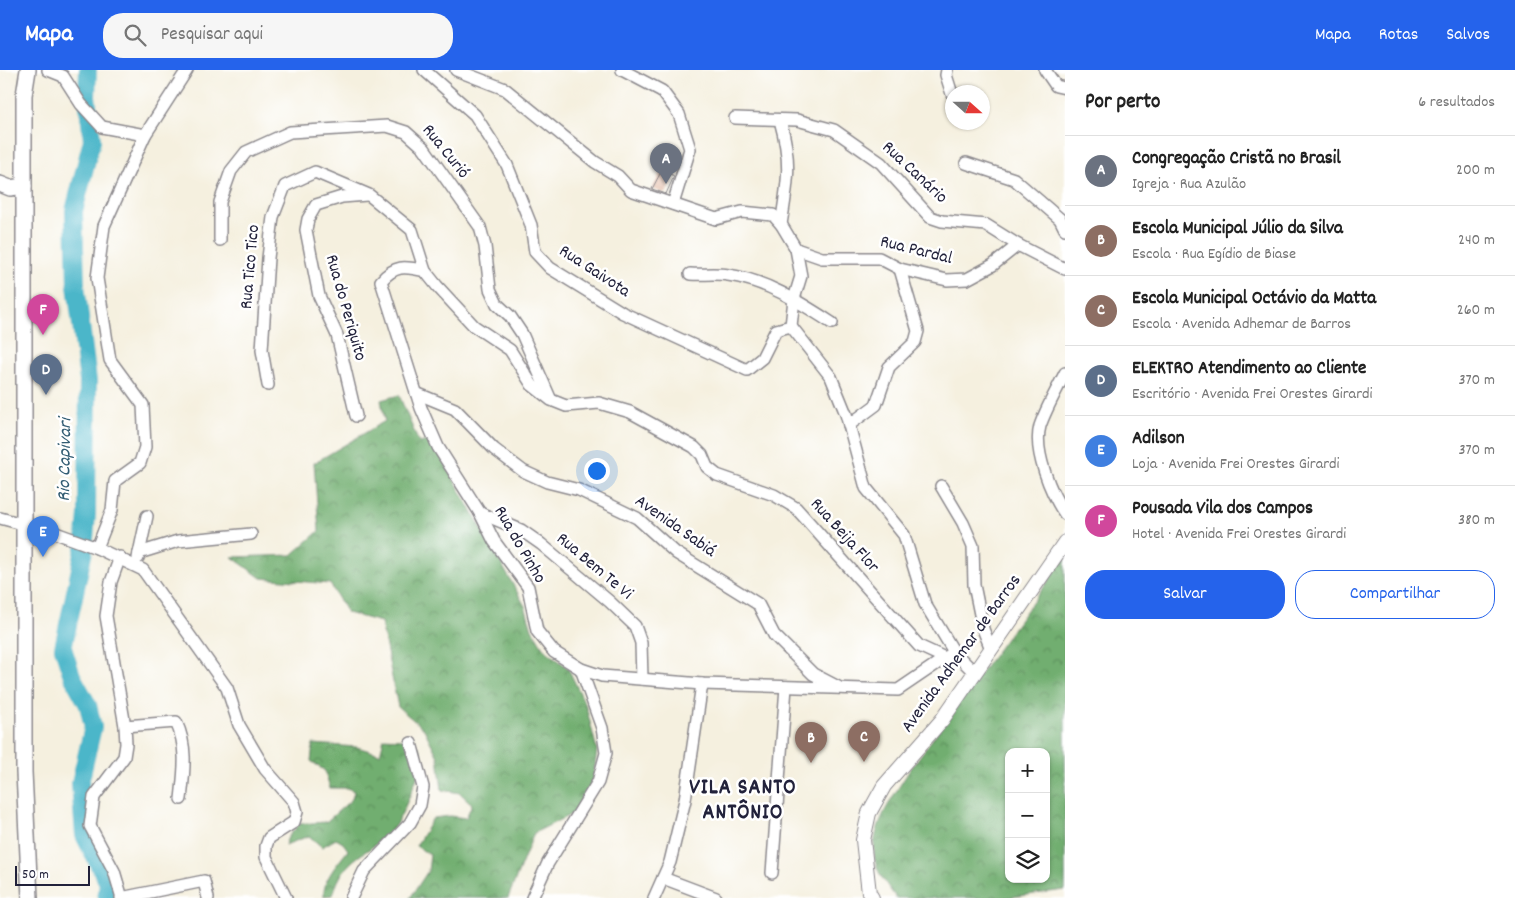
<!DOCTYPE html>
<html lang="pt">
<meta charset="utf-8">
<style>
:root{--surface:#fff;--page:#f6f6f6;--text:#222;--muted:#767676;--line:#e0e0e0;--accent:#2563eb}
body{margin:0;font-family:Dekko,sans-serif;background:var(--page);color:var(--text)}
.controls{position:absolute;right:15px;bottom:15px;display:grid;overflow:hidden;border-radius:10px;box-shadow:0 1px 4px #0004}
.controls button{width:45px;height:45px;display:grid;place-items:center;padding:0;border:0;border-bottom:1px solid var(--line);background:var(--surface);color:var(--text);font:25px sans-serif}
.compass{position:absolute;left:945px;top:15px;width:45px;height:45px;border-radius:50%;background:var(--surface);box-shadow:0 1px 4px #0004;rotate:111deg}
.scale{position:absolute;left:15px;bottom:12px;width:75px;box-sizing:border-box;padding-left:5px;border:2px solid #22223b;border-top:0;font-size:14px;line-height:18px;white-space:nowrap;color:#22223b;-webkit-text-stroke:4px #fff;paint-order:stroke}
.you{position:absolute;left:596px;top:400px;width:18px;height:18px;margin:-12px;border:4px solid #fff;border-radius:50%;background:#1a73e8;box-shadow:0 0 0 8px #1a73e833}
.badge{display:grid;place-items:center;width:32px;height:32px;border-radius:50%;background:var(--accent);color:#fff;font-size:16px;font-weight:700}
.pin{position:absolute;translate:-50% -41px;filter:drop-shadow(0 1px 2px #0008)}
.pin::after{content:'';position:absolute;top:26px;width:18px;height:15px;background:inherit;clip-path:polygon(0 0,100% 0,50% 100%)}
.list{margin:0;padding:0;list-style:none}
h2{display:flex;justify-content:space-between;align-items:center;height:65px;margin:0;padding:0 20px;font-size:21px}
h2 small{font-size:16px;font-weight:400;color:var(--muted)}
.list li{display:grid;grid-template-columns:32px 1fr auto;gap:15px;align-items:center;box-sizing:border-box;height:70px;padding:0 20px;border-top:1px solid var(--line)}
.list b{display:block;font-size:19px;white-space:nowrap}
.list p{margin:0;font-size:16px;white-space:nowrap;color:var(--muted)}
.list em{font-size:16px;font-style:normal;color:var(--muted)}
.actions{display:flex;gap:10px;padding:15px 20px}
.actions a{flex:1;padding:11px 0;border:1px solid var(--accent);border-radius:20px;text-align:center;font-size:18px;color:var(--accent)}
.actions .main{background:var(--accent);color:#fff}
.icon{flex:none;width:28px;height:28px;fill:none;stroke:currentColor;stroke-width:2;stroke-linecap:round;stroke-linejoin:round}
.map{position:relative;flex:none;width:1065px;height:828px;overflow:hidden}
header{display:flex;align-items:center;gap:30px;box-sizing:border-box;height:70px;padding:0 25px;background:var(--accent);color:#fff}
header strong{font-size:24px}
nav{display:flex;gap:28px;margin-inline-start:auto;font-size:18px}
.search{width:350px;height:45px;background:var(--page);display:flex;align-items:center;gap:12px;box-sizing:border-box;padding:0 18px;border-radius:20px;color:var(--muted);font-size:19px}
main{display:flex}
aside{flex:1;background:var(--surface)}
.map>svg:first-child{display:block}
.forest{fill:url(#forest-crowns);stroke:#4a6855;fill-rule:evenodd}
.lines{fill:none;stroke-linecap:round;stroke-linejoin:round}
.river{stroke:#4cb6c9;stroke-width:18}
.building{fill:#d9a285}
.minor-casing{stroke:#8c898d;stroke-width:14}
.tertiary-casing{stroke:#8c898d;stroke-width:16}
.secondary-casing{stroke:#8c898d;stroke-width:18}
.minor{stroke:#fff;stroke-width:11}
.tertiary{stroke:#fff;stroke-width:14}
.secondary{stroke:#fff;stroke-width:15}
.labels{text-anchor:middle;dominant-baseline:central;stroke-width:5;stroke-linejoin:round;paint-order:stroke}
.street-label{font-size:18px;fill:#22223b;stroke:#fff}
.water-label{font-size:19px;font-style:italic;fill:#335d74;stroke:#fff}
.district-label{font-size:22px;font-weight:bold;letter-spacing:1px;fill:#22223b;stroke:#fff}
</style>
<header>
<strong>Mapa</strong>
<div class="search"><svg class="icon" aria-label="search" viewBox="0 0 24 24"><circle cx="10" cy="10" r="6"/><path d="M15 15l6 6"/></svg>Pesquisar aqui</div>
<nav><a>Mapa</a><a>Rotas</a><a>Salvos</a></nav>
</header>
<main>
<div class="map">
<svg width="1065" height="828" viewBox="0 0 1065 828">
<defs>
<pattern id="forest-crowns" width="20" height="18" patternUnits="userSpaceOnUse" patternTransform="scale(1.25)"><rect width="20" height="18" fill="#71ae6f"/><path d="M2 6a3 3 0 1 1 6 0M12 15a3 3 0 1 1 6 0" fill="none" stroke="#5c8d5c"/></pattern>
</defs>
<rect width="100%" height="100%" fill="#fff"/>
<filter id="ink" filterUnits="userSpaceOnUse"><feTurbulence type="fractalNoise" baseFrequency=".02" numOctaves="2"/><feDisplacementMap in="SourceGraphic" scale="10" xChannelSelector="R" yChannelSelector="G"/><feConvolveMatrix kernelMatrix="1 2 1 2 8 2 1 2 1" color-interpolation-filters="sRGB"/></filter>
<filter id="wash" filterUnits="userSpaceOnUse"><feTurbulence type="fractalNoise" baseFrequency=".0096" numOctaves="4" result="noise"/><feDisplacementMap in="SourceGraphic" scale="20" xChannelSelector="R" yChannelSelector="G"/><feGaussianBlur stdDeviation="1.12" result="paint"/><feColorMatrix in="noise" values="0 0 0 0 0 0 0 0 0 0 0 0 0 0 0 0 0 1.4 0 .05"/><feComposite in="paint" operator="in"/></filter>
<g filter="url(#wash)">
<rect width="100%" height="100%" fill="#f5f0df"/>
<g class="forest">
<polygon points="399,325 419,373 432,370 525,536 532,559 544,579 568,598 586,636 597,680 593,712 574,743 534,763 508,828 410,828 428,801 430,785 416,776 433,748 450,746 466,748 472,734 460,723 442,720 438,687 424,659 398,637 381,552 347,543 330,514 261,508 232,487 292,485 319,461 314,393 385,351 381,330"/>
<path d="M1065,488V820L1004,828H896C890,819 881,808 877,798C865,763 892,729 909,701ZM1009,682H1046V809H1009Z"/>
<path d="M384,668C393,669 410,667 417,675C420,678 422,685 422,689C422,700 400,751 393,759C368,787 345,783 333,825L324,826C323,808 338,794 348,780L343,773L336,769L322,777L309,766L285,775L288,767L299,754L326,752L352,729L354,721L347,718H330L325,701L311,691L313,674L357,677L380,684Z"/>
</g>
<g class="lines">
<polyline class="river" points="88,0 87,26 92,70 74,141 76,215 88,311 87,444 84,480 63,578 72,606 88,635 93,657 80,713 84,765 108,813 106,828"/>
</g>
<g id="blocks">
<polygon class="building" points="662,100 674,106 666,124 652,119"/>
</g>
</g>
<g filter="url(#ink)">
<use href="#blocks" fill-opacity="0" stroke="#8c898d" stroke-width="1"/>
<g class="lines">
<g class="minor-casing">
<g id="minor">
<polyline points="48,0 63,6 81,34 102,57 145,65"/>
<polyline points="424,0 475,45 498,81 507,95 531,155 535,182 550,198 623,243 747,300 762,288 776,260 791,256"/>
<polyline points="456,0 505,19 595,92 618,106 631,120 716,149 742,142 773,145 781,154 796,179 801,206 794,229 791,256"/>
<polyline points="622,0 662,21 679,44 690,79 673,134"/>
<polyline points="947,0 946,5 952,24"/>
<polyline points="1045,0 1056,16 1065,18"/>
<polyline points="735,48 797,50 834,60 881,93 930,147 942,151 986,155 1018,175 1065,199"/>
<path d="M780,50C792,93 788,111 781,154"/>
<polyline points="966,93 1014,109 1060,149 1065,159"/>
<polyline points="220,170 220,132 231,101 246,82 290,62 387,56 406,62 424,78 480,157 485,176 490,219 497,234 510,246 522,264 550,328"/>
<polyline points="796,179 822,188 879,188 900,199 947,210 967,209 993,195 1018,175"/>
<path d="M425,201C404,196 395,195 381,211L421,338L438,377L480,443L494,471L528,517L537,561L554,582L581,599L602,606L702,614L898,620L954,582"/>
<path d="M690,204C702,205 716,203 728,205C766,210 801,233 832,253"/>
<polyline points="791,256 831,307 846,344 866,418 904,465 925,534 954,582 975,603"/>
<path d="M1065,303C1057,320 1046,338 1040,356C1033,381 1051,424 1065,444"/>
<polyline points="268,315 262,280 268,188 273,147 285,116 315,102 369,125 412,160 425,201 437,216 474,256 510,280 532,315 551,330 566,336 599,333 630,342 694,377 702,385 707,397 717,405 774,425 796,438 919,576 945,588"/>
<polyline points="416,323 455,339 494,379 523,401 547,412 579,420 637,448 676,483 758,534 774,565 813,604 838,617"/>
<polyline points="356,346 337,265 319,226 306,160 308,149 316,135 342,127 367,125"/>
<polyline points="849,355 876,335 889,297 915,272 918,261 900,199"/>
<polyline points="941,416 963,453 973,476 974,515 983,559 991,579"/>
<polyline points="480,443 521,460 541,474 610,532 635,556 641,573 642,609"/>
<polyline points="0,448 53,462 97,478 143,500 227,618 239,655 265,699 294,732 297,742 294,752 269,768 266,776 266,787 286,828"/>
<polyline points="97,478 112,440 115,411 140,393 145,377 143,335 110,290 97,208 104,156 145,65 187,0"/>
<polyline points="139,483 178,471 251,464"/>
<polyline points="120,487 111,512 106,546 125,656 126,674 124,687 94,727 90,756 114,801 122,828"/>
<polyline points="138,488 147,446"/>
<path d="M125,656L176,652C188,677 184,702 181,729"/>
<polyline points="772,803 786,617"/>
<polyline points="663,808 716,828"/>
<polyline points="121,828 204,811 208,828"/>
<polyline points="351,828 364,801 410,753 420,735 423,717 411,673"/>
<polyline points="532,828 548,793 598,712 606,683 602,658 581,599"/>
<polyline points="654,828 670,792 685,730 702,614"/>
</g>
</g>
<g class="tertiary-casing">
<polyline id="tertiary" points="872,828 869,823 863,770 869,743 884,716 942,650 1065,472"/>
</g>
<g class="secondary-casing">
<g id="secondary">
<polyline points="28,0 24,25 24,702 30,828"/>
<polyline points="0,114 10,118 24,116"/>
</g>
</g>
<use href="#minor" class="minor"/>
<use href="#tertiary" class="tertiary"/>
<use href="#secondary" class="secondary"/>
</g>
</g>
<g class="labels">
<g class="street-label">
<text transform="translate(445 82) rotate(51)">Rua Curió</text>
<text transform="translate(914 103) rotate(43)">Rua Canário</text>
<text transform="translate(916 181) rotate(14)">Rua Pardal</text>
<text transform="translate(251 197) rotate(-85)">Rua Tico Tico</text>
<text transform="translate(594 202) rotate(33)">Rua Gaivota</text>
<text transform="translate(345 238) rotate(74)">Rua do Periquito</text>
<text transform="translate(675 457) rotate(35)">Avenida Sabiá</text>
<text transform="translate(844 466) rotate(48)">Rua Beija Flor</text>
<text transform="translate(519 475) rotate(60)">Rua do Pinho</text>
<text transform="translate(594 497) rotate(40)">Rua Bem Te Vi</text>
<text transform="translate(962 584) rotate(-54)">Avenida Adhemar de Barros</text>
</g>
<g class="water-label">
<text transform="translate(66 390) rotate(-89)">Rio Capivari</text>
</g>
<g class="district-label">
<text x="743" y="718">VILA SANTO<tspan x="743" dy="25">ANTÔNIO</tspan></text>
</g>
</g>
</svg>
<div class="controls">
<button>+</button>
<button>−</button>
<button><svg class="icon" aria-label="layers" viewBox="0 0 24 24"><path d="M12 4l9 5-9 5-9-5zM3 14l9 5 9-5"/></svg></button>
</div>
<svg class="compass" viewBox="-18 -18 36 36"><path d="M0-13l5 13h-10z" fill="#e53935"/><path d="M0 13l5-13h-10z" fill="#767676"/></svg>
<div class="scale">50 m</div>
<div class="you"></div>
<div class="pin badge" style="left:666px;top:114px;background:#6b7280">A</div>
<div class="pin badge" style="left:811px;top:693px;background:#8d6e63">B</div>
<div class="pin badge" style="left:864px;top:692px;background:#8d6e63">C</div>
<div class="pin badge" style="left:46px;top:325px;background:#5c6f8a">D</div>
<div class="pin badge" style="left:43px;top:487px;background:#3f7fe0">E</div>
<div class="pin badge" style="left:43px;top:265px;background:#d1479c">F</div>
</div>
<aside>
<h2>Por perto<small>6 resultados</small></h2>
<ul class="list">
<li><span class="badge" style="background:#6b7280">A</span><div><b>Congregação Cristã no Brasil</b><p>Igreja · Rua Azulão</p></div><em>200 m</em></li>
<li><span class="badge" style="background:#8d6e63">B</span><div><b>Escola Municipal Júlio da Silva</b><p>Escola · Rua Egídio de Biase</p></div><em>240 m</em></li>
<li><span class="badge" style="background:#8d6e63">C</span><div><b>Escola Municipal Octávio da Matta</b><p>Escola · Avenida Adhemar de Barros</p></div><em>260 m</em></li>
<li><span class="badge" style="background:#5c6f8a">D</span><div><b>ELEKTRO Atendimento ao Cliente</b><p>Escritório · Avenida Frei Orestes Girardi</p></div><em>370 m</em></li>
<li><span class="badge" style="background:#3f7fe0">E</span><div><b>Adilson</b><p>Loja · Avenida Frei Orestes Girardi</p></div><em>370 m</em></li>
<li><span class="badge" style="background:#d1479c">F</span><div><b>Pousada Vila dos Campos</b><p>Hotel · Avenida Frei Orestes Girardi</p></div><em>380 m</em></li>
</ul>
<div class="actions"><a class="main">Salvar</a><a>Compartilhar</a></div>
</aside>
</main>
